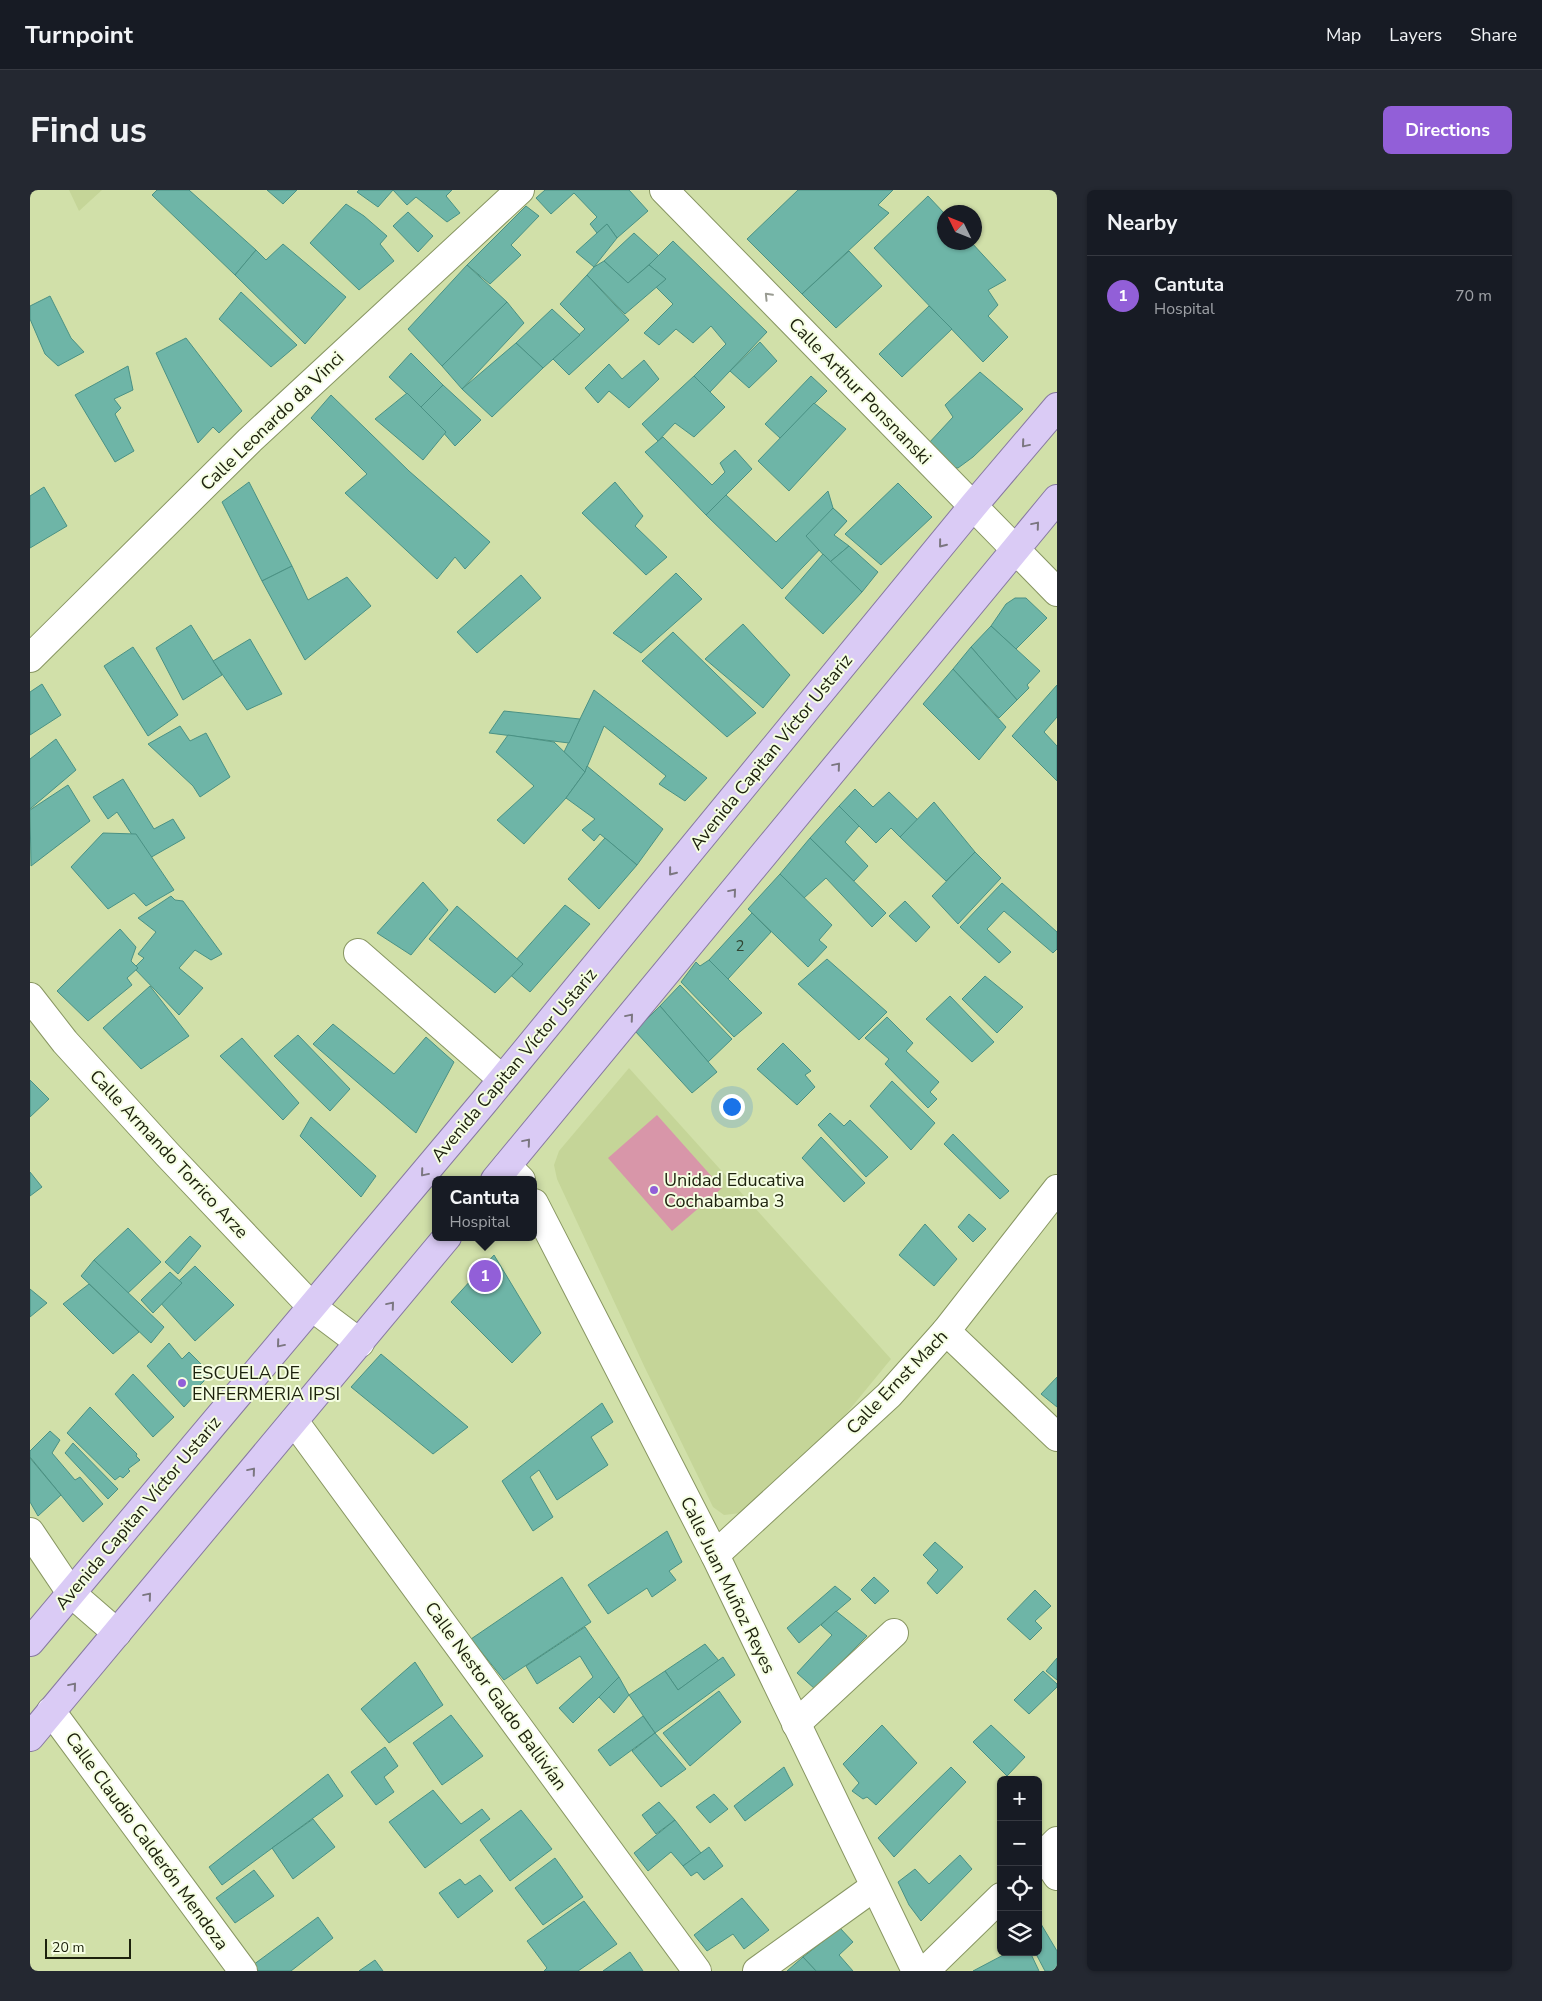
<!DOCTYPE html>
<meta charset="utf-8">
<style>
:root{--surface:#171b24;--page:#242831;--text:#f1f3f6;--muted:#9ea1a6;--line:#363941;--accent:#925fd8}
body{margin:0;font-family:"Nunito Sans",sans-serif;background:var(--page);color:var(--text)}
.controls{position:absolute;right:15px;bottom:15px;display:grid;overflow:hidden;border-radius:8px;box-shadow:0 1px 4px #0004}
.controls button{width:45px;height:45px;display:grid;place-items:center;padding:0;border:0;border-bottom:1px solid var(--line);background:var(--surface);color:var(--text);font:25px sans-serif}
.compass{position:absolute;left:907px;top:15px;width:45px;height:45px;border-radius:50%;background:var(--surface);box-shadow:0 1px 4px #0004;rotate:313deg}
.scale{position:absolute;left:15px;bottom:12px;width:86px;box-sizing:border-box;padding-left:5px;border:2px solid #1c210c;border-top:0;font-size:14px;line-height:18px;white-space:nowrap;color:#1c210c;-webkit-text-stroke:4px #f5fee2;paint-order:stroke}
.you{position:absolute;left:701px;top:916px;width:18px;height:18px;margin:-12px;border:4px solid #fff;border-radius:50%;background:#1a73e8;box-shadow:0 0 0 8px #1a73e833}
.badge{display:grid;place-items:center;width:32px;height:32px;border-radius:50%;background:var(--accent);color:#fff;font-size:16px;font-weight:700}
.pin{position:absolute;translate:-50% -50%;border:2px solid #fff;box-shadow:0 1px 5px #0006}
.popup{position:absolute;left:402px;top:986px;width:105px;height:65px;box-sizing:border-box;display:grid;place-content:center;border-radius:8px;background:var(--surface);filter:drop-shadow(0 1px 4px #0005);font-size:16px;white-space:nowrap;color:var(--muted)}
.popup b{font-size:19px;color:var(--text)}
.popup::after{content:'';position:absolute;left:50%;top:100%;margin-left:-10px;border:10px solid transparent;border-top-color:var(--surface)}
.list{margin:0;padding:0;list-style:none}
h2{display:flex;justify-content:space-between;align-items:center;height:65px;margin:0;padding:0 20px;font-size:21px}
h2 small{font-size:16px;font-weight:400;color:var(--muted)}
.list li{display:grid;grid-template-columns:32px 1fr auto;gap:15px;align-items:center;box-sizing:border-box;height:80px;padding:0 20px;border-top:1px solid var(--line)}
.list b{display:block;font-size:19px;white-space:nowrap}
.list p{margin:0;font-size:16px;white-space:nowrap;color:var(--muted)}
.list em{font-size:16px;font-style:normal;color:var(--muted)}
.icon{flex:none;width:28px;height:28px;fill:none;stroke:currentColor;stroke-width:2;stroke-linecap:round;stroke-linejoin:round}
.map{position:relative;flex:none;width:1027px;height:1781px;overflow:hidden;border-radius:8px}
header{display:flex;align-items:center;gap:30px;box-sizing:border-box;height:70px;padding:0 25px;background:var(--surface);border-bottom:1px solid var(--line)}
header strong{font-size:24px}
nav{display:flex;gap:28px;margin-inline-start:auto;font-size:18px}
.intro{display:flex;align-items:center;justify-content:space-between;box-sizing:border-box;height:120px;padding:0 30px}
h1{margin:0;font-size:35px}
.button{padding:12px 22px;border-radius:8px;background:var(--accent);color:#fff;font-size:18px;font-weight:700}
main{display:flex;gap:30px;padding:0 30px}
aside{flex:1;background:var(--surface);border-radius:8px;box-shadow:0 1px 4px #0004}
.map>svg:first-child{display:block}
.built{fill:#c5d598}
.green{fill:#d896a9}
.building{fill:#6eb5a7;stroke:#4a9184}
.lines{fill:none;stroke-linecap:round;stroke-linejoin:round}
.minor-casing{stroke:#889662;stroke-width:30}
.major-casing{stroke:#8779a0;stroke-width:30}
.minor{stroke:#fff;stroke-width:28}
.major{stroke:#dacbf5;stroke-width:28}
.oneway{stroke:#999b92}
.oneway2{stroke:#7b7680}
.poi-dot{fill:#925fd8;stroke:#f5fee2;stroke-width:2}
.labels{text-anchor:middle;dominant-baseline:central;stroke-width:4;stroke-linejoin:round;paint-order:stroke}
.number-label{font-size:15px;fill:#304633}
.street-label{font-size:18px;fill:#1c210c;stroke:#f5fee2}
.poi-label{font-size:18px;fill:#1c210c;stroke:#f5fee2;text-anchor:start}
</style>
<header>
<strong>Turnpoint</strong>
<nav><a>Map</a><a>Layers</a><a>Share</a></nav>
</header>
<div class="intro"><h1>Find us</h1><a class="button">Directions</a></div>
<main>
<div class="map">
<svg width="1027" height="1781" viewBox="0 0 1027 1781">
<rect width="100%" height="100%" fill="#d1e0a9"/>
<g class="built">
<polygon points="39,0 72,0 49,21"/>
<polygon points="599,878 861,1169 802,1241 711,1323 694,1325 683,1317 615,1178 527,989 524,975 529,961"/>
</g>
<polygon class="green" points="627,925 692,998 642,1041 578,968"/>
<g class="building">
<polygon points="127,0 159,0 226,60 205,85 122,5"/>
<polygon points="237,0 267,0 253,14"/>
<polygon points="329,0 363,0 348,17 327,2"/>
<polygon points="363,0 422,0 416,6 430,23 417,32 386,7 377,15"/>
<polygon points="515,0 599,0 618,21 587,48 577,34 567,43 560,34 567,27 544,3 521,24 506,8"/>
<polygon points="768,0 863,0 848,15 859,23 772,104 717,49"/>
<polygon points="898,6 914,23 914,52 941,52 976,90 958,100 968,115 958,126 978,147 953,172 844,58"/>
<polygon points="316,14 334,26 357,46 350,54 364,71 329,100 280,53"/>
<polygon points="496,16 509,26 481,55 491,65 460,94 437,75"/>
<polygon points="378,22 403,46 388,62 363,36"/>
<polygon points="577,34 587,48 564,77 546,62"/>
<polygon points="604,43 629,66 598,93 574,71"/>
<polygon points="643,51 737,142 680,202 664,186 696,154 681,136 663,153 646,139 629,155 614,143 643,114 626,97 636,89 619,75"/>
<polygon points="253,54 316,107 275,154 205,85 226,60 236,70"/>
<polygon points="819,61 852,96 806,138 772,104"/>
<polygon points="574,71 598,93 619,75 636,89 595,124 557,85 564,77"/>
<polygon points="437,75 477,112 412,176 378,139"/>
<polygon points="557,85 599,130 539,185 523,169 555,139 530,114"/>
<polygon points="211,102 267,155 241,177 189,129"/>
<polygon points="20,106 41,148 54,162 28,176 15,164 0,129 0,116"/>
<polygon points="477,112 494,133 432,199 412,176"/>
<polygon points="899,116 922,139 872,187 849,164"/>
<polygon points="522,119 550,145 513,178 486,153"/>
<polygon points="156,148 212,221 189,243 183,237 168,253 126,163"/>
<polygon points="730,152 747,171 719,198 700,181"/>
<polygon points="486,153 513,178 462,227 432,199"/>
<polygon points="381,163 413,195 391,217 359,187"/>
<polygon points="614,170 629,189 599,218 579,201 568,213 555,198 579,174 592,189"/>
<polygon points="98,176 103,200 84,209 91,218 85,224 104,261 85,272 45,205"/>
<polygon points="950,182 993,219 943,267 928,278 915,276 897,255 923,227 915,215"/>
<polygon points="664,186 695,217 664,247 645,233 628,251 612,234"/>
<polygon points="781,186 797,201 750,248 735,234"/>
<polygon points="413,195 451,230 425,256 391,217"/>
<polygon points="377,203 416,242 393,270 345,229"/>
<polygon points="301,205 379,281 460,352 435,379 425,367 407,389 315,303 337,284 281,228"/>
<polygon points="784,213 816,239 759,301 728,271"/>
<polygon points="633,247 682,295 695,282 690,273 705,260 722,279 676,325 615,262"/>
<polygon points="219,292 262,376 232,391 192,312"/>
<polygon points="585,292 613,326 605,336 637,367 616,385 552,323"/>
<polygon points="868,293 902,327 851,375 815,344"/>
<polygon points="14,297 37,336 0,358 0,306"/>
<polygon points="798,301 803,318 817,331 752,399 676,325 696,305 746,352"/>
<polygon points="803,318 817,331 804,345 819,356 800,372 776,346"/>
<polygon points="819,356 848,382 832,402 800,372"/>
<polygon points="793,364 832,402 793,444 755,408"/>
<polygon points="262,376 278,410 317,387 341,416 275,470 232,391"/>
<polygon points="646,383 672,409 611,463 583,443"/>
<polygon points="491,385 511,408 447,463 427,442"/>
<polygon points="985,408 996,408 1017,428 986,459 961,436 976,414"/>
<polygon points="713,434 760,485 733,518 675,469"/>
<polygon points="161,435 192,485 153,510 126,458"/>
<polygon points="961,436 1010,481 997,495 999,498 987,510 941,457"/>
<polygon points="643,442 726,523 697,547 612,471"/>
<polygon points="220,449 252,504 217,520 183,471"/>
<polygon points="103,457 148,525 118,546 74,476"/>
<polygon points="941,457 987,510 969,528 923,479"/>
<polygon points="923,479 976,537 949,570 893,514"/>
<polygon points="12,494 31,525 0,545 0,502"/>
<polygon points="1027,495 1027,527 1014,542 1027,556 1027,591 982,546"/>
<polygon points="564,500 677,588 655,611 629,594 636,586 574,536 555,582 534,562"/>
<polygon points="474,521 550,529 539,553 459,543"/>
<polygon points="150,536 160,551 176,543 200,587 170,607 163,596 118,554"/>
<polygon points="478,545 524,552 555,582 536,608 494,654 467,630 504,596 466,562"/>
<polygon points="26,549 46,580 0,619 0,569"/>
<polygon points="557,576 633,639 607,675 570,644 564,651 552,640 565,629 536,608 555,582"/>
<polygon points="93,589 124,639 143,629 155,648 118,669 87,622 78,629 63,607"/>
<polygon points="38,595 60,631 1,676 0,620"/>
<polygon points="825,599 843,617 859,602 888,630 870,647 861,638 846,653 809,616"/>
<polygon points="904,612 945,662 916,691 870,647"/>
<polygon points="809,616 829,636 815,652 838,676 824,691 780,648"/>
<polygon points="73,643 106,644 144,700 116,716 104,703 78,719 41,677"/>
<polygon points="575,648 607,675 569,719 538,689"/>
<polygon points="780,648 856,723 842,737 796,688 774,708 750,684"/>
<polygon points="945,662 971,688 928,734 902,706"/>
<polygon points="750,684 802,735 789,750 797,757 778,777 718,719"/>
<polygon points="393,692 418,720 381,765 347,743"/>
<polygon points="972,693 1027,742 1027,759 1023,763 974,721 957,739 981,762 969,773 930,737"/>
<polygon points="141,706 145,710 153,711 192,764 181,770 165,760 149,778 173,798 149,825 104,778 114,768 108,764 126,742 108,728"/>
<polygon points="875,711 900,737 886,752 859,726"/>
<polygon points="535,715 560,734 500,802 476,781"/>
<polygon points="427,716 493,774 465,803 399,749"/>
<polygon points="722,723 741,742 698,789 679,770"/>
<polygon points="90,739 106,757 101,771 108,778 97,788 102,795 58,831 27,801"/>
<polygon points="797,769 857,822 829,850 768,794"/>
<polygon points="679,770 732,823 704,847 651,792 666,772 670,776"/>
<polygon points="955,786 993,817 967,843 932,809"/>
<polygon points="650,795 702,849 678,872 630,816"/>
<polygon points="120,796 159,846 111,879 73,838"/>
<polygon points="920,806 964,852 942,872 896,829"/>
<polygon points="630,816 687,882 662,903 605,841"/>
<polygon points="857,827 883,853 876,861 909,892 900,902 907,909 898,918 855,874 859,869 835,848"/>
<polygon points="303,834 364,884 396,847 424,872 386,943 283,854"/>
<polygon points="268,845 320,899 300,921 244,866"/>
<polygon points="212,848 269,913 253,930 190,866"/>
<polygon points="753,853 781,881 775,885 785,897 767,915 727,879"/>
<polygon points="0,890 19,909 0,927"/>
<polygon points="862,891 905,933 881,960 840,916"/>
<polygon points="800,923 814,936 820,930 858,967 836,987 788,935"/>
<polygon points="281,927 346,986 331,1007 270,946"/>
<polygon points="923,944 979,1001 970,1009 914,954"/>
<polygon points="791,947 835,993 814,1012 772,968"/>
<polygon points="0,982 12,997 0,1006"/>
<polygon points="939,1024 956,1039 943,1052 928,1037"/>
<polygon points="895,1034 927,1069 904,1096 869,1065"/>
<polygon points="98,1038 131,1072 97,1104 64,1070"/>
<polygon points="160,1046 171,1056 148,1084 135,1072"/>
<polygon points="464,1065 511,1143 482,1173 421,1112"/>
<polygon points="64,1070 134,1137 121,1153 51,1086"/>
<polygon points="165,1076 204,1115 165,1151 128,1110"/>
<polygon points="140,1082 152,1093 123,1123 111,1110"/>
<polygon points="59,1094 109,1142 83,1164 33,1114"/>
<polygon points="0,1099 17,1113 0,1127"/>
<polygon points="139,1153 152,1169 159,1162 181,1184 162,1203 165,1205 154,1217 117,1176"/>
<polygon points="351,1164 438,1237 403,1264 321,1197"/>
<polygon points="103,1184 144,1227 123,1247 85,1204"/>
<polygon points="1027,1187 1027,1217 1011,1204"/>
<polygon points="572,1213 583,1232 561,1247 578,1275 527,1310 509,1280 500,1287 523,1327 503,1341 472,1291"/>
<polygon points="60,1217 107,1264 106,1266 110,1270 98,1279 100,1281 93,1288 90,1286 85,1290 37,1243"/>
<polygon points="20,1241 30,1250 22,1263 45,1290 50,1287 73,1314 53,1332 0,1267 0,1261"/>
<polygon points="43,1253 88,1299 78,1309 35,1263"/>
<polygon points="0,1268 31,1305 8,1326 0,1312"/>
<polygon points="637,1341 652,1372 639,1381 646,1390 622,1407 617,1398 578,1424 558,1395"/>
<polygon points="905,1352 933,1377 907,1404 897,1393 908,1380 893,1365"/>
<polygon points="532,1387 561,1432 474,1490 441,1449"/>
<polygon points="844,1387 859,1401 845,1414 831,1400"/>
<polygon points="805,1396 821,1409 769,1453 757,1438"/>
<polygon points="1005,1400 1021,1416 1005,1431 1012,1438 1000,1450 977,1429"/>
<polygon points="806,1421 837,1446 785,1499 767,1483 802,1445 791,1435"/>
<polygon points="555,1437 589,1487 543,1533 529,1518 563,1487 550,1466 507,1494 496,1476"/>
<polygon points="675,1454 689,1471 648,1500 635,1481"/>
<polygon points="693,1467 705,1485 625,1543 599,1505 635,1481 648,1500"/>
<polygon points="1027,1468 1027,1490 1016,1481"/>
<polygon points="385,1472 413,1515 359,1553 331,1519"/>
<polygon points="1013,1481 1027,1494 1027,1497 999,1524 984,1510"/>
<polygon points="589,1487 599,1505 584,1523 569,1507"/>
<polygon points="689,1501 711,1532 660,1576 633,1543"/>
<polygon points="421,1525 453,1566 412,1595 383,1553"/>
<polygon points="613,1526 625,1543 580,1576 568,1560"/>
<polygon points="852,1535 887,1573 846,1615 837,1607 833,1609 822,1601 829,1593 813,1574"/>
<polygon points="961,1535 995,1567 977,1586 943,1552"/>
<polygon points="625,1543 656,1579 631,1597 602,1561"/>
<polygon points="355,1557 368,1576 354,1587 364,1602 346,1615 321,1582"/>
<polygon points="754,1577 763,1595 715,1631 704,1616"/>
<polygon points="921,1577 936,1592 864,1667 848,1648"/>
<polygon points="298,1584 313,1606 192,1695 179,1677"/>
<polygon points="403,1600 431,1634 452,1619 460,1629 395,1678 359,1632"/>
<polygon points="684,1604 698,1619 680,1633 666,1617"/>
<polygon points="629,1612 645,1630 626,1644 612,1625"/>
<polygon points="491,1620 522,1659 480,1691 450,1650"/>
<polygon points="283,1629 305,1657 263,1689 242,1658"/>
<polygon points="645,1630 671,1663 653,1676 641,1662 618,1681 604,1663"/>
<polygon points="679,1657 693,1676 674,1690 667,1682 661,1686 653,1676"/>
<polygon points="930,1665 942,1679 891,1731 879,1715 868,1692 885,1679 899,1694"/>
<polygon points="525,1668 553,1707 513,1735 485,1698"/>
<polygon points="224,1680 244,1706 205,1733 186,1708"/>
<polygon points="450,1685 463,1701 428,1728 409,1703 430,1689 435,1695"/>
<polygon points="712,1708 739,1740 714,1759 703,1744 677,1761 664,1745"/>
<polygon points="554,1711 587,1754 548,1781 514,1781 517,1778 497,1751"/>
<polygon points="288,1727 303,1748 261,1781 228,1781 223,1775"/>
<polygon points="1011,1734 1027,1761 1027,1781 1015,1781 1005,1762 1008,1762 1008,1736"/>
<polygon points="810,1738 823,1752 809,1765 823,1781 786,1781 773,1767"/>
<polygon points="600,1762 613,1781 573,1781"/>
<polygon points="979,1762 1000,1762 1009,1781 943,1781"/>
<polygon points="773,1767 786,1781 757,1781"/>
<polygon points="345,1770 353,1781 329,1781"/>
</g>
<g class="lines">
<g class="minor-casing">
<g id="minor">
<polyline points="634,0 1027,402"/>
<polyline points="0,468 220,250 490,0"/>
<polyline points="328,763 472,889"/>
<polyline points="0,807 35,852 137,964 282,1117 330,1153"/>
<polyline points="477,976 491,990"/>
<polyline points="504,1013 685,1365 886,1781"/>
<polyline points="916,1141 1027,1247"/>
<polyline points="264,1231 667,1781"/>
<polyline points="0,1342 41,1403 87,1443"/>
<polyline points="685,1365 859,1205 916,1141 1027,999"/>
<polyline points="21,1521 213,1781"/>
<polyline points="766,1534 864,1443"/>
<polyline points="1013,1665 1027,1686"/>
<polyline points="1008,1670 1027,1651"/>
<polyline points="727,1781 844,1697"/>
<polyline points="895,1781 971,1707"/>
</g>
</g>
<g class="major-casing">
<g id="major">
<polyline points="465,990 1027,309"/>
<polyline points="0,1452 453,913 943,316 1027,217"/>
<polyline points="0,1547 417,1047"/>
</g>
</g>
<use href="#minor" class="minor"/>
<use href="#major" class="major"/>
</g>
<defs><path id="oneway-chevron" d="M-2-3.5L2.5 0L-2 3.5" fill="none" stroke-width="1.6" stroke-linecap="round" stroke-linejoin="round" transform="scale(1.25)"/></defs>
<use class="oneway" href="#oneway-chevron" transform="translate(738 106) rotate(-134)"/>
<g class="oneway2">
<use href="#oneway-chevron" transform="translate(995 254) rotate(130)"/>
<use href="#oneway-chevron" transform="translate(1006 335) rotate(-50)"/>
<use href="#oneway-chevron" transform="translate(912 354) rotate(129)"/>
<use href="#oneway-chevron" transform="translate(807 576) rotate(-50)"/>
<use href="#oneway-chevron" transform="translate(642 682) rotate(129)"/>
<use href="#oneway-chevron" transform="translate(703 702) rotate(-50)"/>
<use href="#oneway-chevron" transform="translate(600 827) rotate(-50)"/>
<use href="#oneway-chevron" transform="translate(497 952) rotate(-50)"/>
<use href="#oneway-chevron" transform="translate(394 983) rotate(130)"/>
<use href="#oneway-chevron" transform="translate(361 1115) rotate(-50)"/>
<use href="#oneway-chevron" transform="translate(250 1154) rotate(130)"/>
<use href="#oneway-chevron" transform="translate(222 1281) rotate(-50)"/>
<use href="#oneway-chevron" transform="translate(118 1406) rotate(-50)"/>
<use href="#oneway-chevron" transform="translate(43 1496) rotate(-50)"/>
</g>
<g class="poi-dot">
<circle cx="624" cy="1000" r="5"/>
<circle cx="152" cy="1193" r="5"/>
</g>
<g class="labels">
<g class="number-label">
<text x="710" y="756">2</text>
</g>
<g class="street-label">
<text transform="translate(830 201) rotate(46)">Calle Arthur Ponsnanski</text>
<text transform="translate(242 231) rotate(-44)">Calle Leonardo da Vinci</text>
<text transform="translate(741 562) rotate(-51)">Avenida Capitan Víctor Ustariz</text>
<text transform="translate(484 875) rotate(-50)">Avenida Capitan Víctor Ustariz</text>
<text transform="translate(139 964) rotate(47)">Calle Armando Torrico Arze</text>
<text transform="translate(867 1192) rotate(-46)">Calle Ernst Mach</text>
<text transform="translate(108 1323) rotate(-50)">Avenida Capitan Víctor Ustariz</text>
<text transform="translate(698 1395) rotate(64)">Calle Juan Muñoz Reyes</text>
<text transform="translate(466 1506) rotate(54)">Calle Nestor Galdo Ballivían</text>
<text transform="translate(117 1651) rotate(54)">Calle Claudio Calderón Mendoza</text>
</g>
<g class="poi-label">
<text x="634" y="990">Unidad Educativa<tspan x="634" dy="21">Cochabamba 3</tspan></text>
<text x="162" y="1183">ESCUELA DE<tspan x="162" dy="21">ENFERMERIA IPSI</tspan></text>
</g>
</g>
</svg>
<div class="controls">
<button>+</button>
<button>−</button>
<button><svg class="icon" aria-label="locate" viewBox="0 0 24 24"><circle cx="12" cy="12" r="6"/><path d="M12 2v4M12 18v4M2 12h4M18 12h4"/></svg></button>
<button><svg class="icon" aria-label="layers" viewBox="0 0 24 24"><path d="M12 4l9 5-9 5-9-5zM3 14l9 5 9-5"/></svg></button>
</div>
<svg class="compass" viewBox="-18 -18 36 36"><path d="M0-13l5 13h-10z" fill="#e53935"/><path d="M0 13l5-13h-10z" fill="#9ea1a6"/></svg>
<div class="scale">20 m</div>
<div class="you"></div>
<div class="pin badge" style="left:455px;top:1086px">1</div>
<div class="popup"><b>Cantuta</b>Hospital</div>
</div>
<aside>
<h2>Nearby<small></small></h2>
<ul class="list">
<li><span class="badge">1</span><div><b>Cantuta</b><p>Hospital</p></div><em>70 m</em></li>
</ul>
</aside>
</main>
